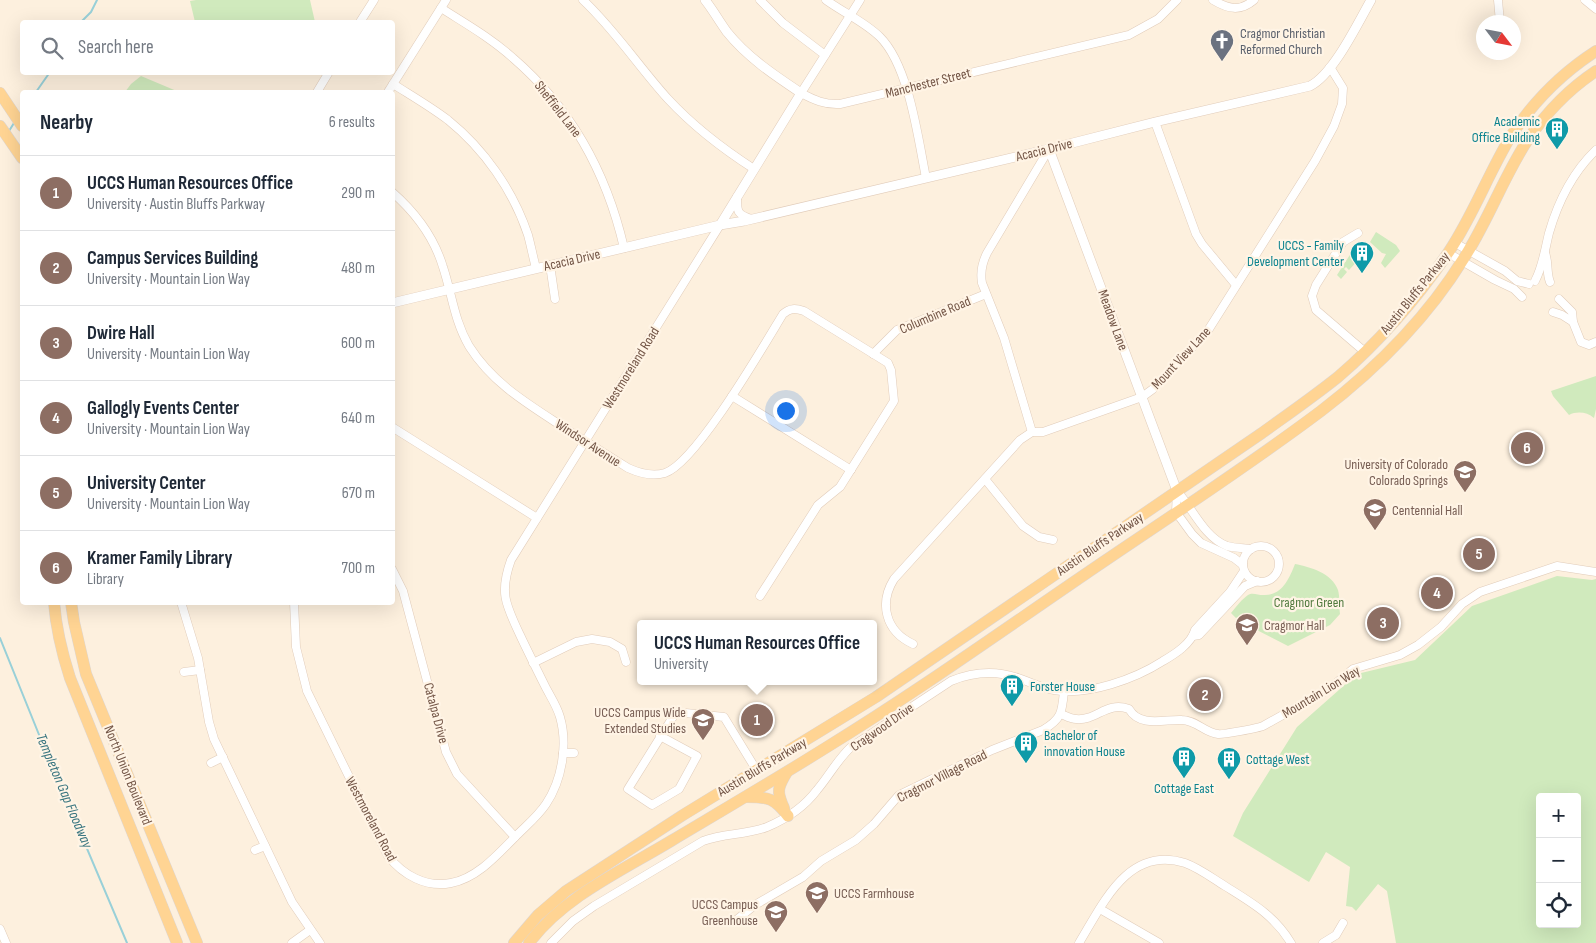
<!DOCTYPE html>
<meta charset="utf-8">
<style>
:root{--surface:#fff;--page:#f2f2f3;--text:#1f2937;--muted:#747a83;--line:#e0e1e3;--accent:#d93025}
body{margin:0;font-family:"Sofia Sans Condensed",sans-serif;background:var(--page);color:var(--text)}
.controls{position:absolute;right:15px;bottom:15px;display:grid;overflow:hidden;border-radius:5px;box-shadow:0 5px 20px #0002}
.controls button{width:45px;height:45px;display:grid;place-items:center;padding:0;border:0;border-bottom:1px solid var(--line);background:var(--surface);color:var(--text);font:25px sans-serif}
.compass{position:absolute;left:1476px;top:15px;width:45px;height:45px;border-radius:50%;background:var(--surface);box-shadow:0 5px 20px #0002;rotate:122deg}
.you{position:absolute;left:785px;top:410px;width:18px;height:18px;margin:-12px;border:4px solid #fff;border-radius:50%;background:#1a73e8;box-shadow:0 0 0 8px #1a73e833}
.badge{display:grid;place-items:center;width:32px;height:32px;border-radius:50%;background:var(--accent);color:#fff;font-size:16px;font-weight:700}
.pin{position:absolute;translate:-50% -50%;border:2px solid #fff;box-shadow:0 1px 5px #0006}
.popup{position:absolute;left:637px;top:620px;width:240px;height:65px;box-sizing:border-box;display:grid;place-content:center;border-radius:5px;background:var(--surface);filter:drop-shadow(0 1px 4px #0005);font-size:16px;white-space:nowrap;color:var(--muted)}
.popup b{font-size:19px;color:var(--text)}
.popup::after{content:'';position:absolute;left:50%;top:100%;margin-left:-10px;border:10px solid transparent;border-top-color:var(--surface)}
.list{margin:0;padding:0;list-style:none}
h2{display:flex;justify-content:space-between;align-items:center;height:65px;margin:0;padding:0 20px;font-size:21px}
h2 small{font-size:16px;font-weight:400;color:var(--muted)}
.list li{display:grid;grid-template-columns:32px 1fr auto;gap:15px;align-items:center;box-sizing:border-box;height:75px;padding:0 20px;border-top:1px solid var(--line)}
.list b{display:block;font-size:19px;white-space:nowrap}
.list p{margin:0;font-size:16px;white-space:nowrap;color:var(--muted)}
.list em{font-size:16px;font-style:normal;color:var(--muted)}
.icon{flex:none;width:28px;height:28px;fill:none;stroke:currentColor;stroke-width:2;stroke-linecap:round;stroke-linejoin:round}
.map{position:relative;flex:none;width:1596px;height:943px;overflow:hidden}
.search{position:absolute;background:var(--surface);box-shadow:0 5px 20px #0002;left:20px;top:20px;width:375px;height:55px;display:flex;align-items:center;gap:12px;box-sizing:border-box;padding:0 18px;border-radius:5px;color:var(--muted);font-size:19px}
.panel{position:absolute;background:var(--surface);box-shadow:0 5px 20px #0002;left:20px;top:90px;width:375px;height:515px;border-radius:5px}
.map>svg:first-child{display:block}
.green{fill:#d0eabd;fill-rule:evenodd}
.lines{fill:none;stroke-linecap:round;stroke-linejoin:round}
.stream{stroke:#99d0d8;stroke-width:2}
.minor-casing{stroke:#e1ccba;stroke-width:9}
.tertiary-casing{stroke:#e1ccba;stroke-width:10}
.primary-casing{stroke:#ddd6d3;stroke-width:12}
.minor{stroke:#fff;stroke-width:8}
.tertiary{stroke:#fff;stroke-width:9}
.primary{stroke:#ffd493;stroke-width:11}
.labels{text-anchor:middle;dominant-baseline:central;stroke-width:4.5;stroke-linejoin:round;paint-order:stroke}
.worship-label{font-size:14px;fill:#5b616d;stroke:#fff4e5;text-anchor:start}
.street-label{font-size:14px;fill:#735546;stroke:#fff4e5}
.culture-label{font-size:14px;fill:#0d838f;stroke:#fff4e5;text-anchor:start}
.education-label{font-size:14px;fill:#785e54;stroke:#fff4e5;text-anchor:end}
.park-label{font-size:14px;fill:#517a3e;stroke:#fff4e5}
.water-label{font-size:15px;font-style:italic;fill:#3c7781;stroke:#fff4e5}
</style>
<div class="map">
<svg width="1596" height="943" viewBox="0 0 1596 943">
<rect width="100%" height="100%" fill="#fdf0de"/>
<g class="green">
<polygon points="196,0 310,0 315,22 195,22 190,1"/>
<polygon points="141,76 179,92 125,92 131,84"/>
<polygon points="1376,232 1396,245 1400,251 1385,268 1381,263 1386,254 1382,253 1370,242"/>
<polygon points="1369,243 1371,247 1364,254 1362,251 1360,253 1362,256 1349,270 1346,267 1344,269 1347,272 1341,279 1337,275 1353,250"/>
<path d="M1596,376V409L1594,418C1587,412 1577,411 1569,415L1553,396L1551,391Z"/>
<path d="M1295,564C1310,567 1332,573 1338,590C1340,597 1339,606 1340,614L1330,625L1288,646L1245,624L1248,618L1240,616L1236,618L1231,613C1236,607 1242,599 1248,595C1252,592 1258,595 1263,595C1282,596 1289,579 1295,564Z"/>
<path d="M1557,576L1592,580L1596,579V943H1396L1387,891L1378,884L1356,911L1352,907L1346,906L1350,867L1326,852L1309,882L1233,836L1243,813L1297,727L1357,674L1415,660L1472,606ZM1540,797H1577V924H1540Z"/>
</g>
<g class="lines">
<g class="stream">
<polyline points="81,22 91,12 97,0"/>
<polyline points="36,92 50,72"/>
<polyline points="9,131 14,123"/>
<polyline points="0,638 46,752 127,943"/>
</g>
<g class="minor-casing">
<g id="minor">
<path d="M583,0C615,30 639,67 668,99C694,127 723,149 754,169"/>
<polyline points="760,0 783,23 825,55"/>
<path d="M826,0C844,13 865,22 880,37C909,66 918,138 926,178"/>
<path d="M860,0L801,93C814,100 825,105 840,104L1129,35L1158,19L1177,0"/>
<path d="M1213,0C1228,9 1240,12 1254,0"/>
<polyline points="1498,0 1500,22"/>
<polyline points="1585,0 1596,9"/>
<path d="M441,8C466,24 491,38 513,58C571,108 607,174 624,248"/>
<polyline points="360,22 374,0"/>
<polyline points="1490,52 1497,55 1504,52"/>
<path d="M393,84C412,96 431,107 448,120C484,149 513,190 528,235C531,246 533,257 536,268"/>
<polyline points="317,92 329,72"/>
<polyline points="388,92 446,0"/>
<polyline points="1155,122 1196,234 1202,244 1236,285"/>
<path d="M392,192C416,213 434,237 443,267C452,294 454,320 469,346C491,381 523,401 557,423C580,438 604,453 628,468C639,473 652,477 665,473C696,463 764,345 783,314C790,308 795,308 804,311L888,363L891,370L894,401L840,487L818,505L760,596"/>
<path d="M737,197C737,212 737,214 751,219"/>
<polyline points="1358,233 1343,242 1316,285 1312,296 1316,310 1365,352"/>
<polyline points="1455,243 1505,271 1517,281 1529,284"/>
<polyline points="1448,253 1495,280 1514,289 1522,297"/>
<path d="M1545,253C1549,263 1546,272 1550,282"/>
<polyline points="550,265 555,299"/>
<path d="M1535,281C1543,266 1545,249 1549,233C1558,202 1573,172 1596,150"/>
<polyline points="1559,299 1572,312 1573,322 1581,342 1589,345 1596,342"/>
<polyline points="1553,312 1562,315 1573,322"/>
<polyline points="873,354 897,330 986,294"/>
<polyline points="732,396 851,470"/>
<polyline points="392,427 537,518"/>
<path d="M1032,432L1004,338L982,283C980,272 982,263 987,253L1049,149"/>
<polyline points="985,479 1023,526 1039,537 1053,540"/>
<polyline points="1177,491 1176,512 1192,534 1201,543 1234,558 1243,565"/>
<path d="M1177,491C1193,509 1204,537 1227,546C1235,548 1243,548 1251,549"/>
<circle cx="1261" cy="564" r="18"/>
<polyline points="392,569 403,591 446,752 457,774 515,837"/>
<polyline points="181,602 198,658 209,722 214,739 292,902 320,943"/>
<path d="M294,602L296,647L307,691L388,856C403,875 426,888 451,883C478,878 499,853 517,835C527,825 538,816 546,804C562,780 568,745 560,717C557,706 550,696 545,686C537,670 528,652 520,635C506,605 499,593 511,560L720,225"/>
<polyline points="1193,636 1199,635 1245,586 1257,581"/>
<path d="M913,644C885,631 879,603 894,579L1020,440L1032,432H1043L1142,397L1153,389L1207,332L1315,161L1334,126L1342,104L1343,88L1330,67"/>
<polyline points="533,663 576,642 592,639 610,642 622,649 626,662"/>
<polyline points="184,672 200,670"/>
<path d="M1061,714C1066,716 1071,719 1076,719C1097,721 1106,701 1129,709C1140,728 1165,719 1182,720C1196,720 1205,733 1218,734C1221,735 1259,728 1263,726L1329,689L1353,669L1400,655L1418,645L1441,627L1462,604L1480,592L1557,566L1596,572"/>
<polyline points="660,736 697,756 679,789 652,805 628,789 676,712 724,717 757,771"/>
<polyline points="563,753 574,753"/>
<polyline points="211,763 223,757"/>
<polyline points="255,850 265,846"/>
<polyline points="1100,909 1159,943"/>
<path d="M735,921L755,905L803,877L821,861L856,840L874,824L899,795L992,750L1043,730C1062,719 1062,712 1064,691"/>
<polyline points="0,929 6,943"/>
<polyline points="292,943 310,930"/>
<path d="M551,943L573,921L594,906L703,841C724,833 747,835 767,827C786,819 805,806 817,790C829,776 837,760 851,747L951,681C973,672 995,670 1018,678C1030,682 1042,688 1054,690C1088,696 1135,679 1163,661C1175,654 1191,644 1195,630L1230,592L1244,571"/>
<path d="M1079,943C1103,904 1128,845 1185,863C1199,868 1212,878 1225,886C1252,903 1274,915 1291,943"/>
<polyline points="1323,943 1336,935 1343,923"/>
</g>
</g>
<g class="tertiary-casing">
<g id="tertiary">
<path d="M705,0C713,10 719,21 727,32C747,57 774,75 801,93L720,225"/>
<polyline points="1049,149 1177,491"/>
<path d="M392,303L720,225L744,221L1049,149L1155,122L1310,86C1333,75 1358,23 1371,0"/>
</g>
</g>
<g class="primary-casing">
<g id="primary">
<polyline points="0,93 22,126"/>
<polyline points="0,126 22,158"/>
<path d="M54,602C56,629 62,653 70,678L177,943"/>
<polyline points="71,602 74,622 86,674 197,943"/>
<path d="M746,797C769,797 774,798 788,816"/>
<path d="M784,808C776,791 778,787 787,772"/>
<path d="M514,943L538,915L566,891L683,815L876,697L1262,433C1287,415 1313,397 1338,377C1380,341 1417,298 1448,253C1473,216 1488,174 1511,136C1533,102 1562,73 1596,51"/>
<path d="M529,943C563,897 623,870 671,841C723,810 776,779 827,747C915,693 999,633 1084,575C1163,521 1244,469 1321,411C1376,369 1427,318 1464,258C1488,221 1503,178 1527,141C1545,114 1569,89 1596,71"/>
</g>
</g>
<use href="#minor" class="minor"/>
<use href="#tertiary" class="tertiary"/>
<use href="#primary" class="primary"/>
</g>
<defs>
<g id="church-pin" transform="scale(1.25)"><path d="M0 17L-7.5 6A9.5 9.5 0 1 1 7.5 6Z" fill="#6b7280" stroke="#fff4e5"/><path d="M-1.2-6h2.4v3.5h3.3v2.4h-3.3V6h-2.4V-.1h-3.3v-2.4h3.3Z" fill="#fff"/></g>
<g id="building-pin" transform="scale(1.25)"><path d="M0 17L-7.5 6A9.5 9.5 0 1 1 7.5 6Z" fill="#0f9aa8" stroke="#fff4e5"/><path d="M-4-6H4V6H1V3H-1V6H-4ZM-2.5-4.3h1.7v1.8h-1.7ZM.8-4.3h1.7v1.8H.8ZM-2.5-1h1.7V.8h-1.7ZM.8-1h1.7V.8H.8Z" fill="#fff"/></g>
<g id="school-pin" transform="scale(1.25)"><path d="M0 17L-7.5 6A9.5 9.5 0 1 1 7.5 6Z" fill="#8d6e63" stroke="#fff4e5"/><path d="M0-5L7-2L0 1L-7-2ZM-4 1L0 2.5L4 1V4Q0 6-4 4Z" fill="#fff"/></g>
<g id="university-pin" transform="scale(1.25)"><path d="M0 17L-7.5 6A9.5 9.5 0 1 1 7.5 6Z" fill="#8d6e63" stroke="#fff4e5"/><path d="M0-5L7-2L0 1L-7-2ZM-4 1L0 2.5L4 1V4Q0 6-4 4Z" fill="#fff"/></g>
</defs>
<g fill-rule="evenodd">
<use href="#church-pin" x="1222" y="41"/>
<use href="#building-pin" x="1557" y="129"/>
<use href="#building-pin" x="1362" y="253"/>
<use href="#school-pin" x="1465" y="472"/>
<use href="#university-pin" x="1375" y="510"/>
<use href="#university-pin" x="1247" y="625"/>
<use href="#building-pin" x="1012" y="686"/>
<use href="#university-pin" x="703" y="720"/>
<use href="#building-pin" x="1026" y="743"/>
<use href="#building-pin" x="1184" y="758"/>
<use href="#building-pin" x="1229" y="759"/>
<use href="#university-pin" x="817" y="893"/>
<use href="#university-pin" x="776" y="912"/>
</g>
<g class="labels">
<g class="worship-label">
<text x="1240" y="33">Cragmor Christian<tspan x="1240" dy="16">Reformed Church</tspan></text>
</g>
<g class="street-label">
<text transform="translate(928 83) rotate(-14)">Manchester Street</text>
<text transform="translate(558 109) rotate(52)">Sheffield Lane</text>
<text transform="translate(1044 150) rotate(-14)">Acacia Drive</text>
<text transform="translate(572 260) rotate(-13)">Acacia Drive</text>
<text transform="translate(1415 293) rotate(-51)">Austin Bluffs Parkway</text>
<text transform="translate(935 315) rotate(-23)">Columbine Road</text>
<text transform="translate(1113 320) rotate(70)">Meadow Lane</text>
<text transform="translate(1181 358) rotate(-47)">Mount View Lane</text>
<text transform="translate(631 368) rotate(-58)">Westmoreland Road</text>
<text transform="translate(588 443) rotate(33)">Windsor Avenue</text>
<text transform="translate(1100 544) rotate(-34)">Austin Bluffs Parkway</text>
<text transform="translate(1321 692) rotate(-31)">Mountain Lion Way</text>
<text transform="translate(436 713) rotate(75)">Catalpa Drive</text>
<text transform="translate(882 727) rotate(-35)">Cragwood Drive</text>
<text transform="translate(762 767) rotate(-31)">Austin Bluffs Parkway</text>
<text transform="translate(128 775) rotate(68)">North Union Boulevard</text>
<text transform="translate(942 776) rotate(-27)">Cragmor Village Road</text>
<text transform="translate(371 819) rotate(62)">Westmoreland Road</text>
</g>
<g class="culture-label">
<text x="1540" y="121" text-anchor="end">Academic<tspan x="1540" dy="16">Office Building</tspan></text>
<text x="1344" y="245" text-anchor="end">UCCS - Family<tspan x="1344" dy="16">Development Center</tspan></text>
<text x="1030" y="686">Forster House</text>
<text x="1044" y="735">Bachelor of<tspan x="1044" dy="16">innovation House</tspan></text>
<text x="1246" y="759">Cottage West</text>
<text x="1184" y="788" text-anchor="middle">Cottage East</text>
</g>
<g class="education-label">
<text x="1448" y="464">University of Colorado<tspan x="1448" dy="16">Colorado Springs</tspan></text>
<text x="1392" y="510" text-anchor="start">Centennial Hall</text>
<text x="1264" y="625" text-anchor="start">Cragmor Hall</text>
<text x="686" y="712">UCCS Campus Wide<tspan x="686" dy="16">Extended Studies</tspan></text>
<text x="834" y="893" text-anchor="start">UCCS Farmhouse</text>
<text x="758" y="904">UCCS Campus<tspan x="758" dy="16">Greenhouse</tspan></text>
</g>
<g class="park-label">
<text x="1309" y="602">Cragmor Green</text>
</g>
<g class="water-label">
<text transform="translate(64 791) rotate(67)">Templeton Gap Floodway</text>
</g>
</g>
</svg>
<div class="controls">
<button>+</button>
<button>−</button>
<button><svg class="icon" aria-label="locate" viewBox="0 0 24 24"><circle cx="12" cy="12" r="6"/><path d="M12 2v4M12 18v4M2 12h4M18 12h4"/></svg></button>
</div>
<svg class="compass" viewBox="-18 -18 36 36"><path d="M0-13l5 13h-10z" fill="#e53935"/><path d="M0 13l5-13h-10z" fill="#747a83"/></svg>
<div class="you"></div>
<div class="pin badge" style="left:757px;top:720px;background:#8d6e63">1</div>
<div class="popup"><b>UCCS Human Resources Office</b>University</div>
<div class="pin badge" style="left:1205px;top:695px;background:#8d6e63">2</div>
<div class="pin badge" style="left:1383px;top:623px;background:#8d6e63">3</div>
<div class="pin badge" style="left:1437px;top:593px;background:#8d6e63">4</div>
<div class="pin badge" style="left:1479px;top:554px;background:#8d6e63">5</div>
<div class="pin badge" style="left:1527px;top:448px;background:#8d6e63">6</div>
<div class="search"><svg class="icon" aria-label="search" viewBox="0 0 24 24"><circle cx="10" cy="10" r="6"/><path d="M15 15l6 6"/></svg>Search here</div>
<section class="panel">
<h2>Nearby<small>6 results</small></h2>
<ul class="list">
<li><span class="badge" style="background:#8d6e63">1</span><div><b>UCCS Human Resources Office</b><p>University · Austin Bluffs Parkway</p></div><em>290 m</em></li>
<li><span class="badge" style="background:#8d6e63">2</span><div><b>Campus Services Building</b><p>University · Mountain Lion Way</p></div><em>480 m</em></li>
<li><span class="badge" style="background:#8d6e63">3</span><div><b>Dwire Hall</b><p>University · Mountain Lion Way</p></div><em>600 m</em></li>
<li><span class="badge" style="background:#8d6e63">4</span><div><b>Gallogly Events Center</b><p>University · Mountain Lion Way</p></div><em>640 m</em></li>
<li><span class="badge" style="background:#8d6e63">5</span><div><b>University Center</b><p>University · Mountain Lion Way</p></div><em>670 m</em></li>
<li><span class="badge" style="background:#8d6e63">6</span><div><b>Kramer Family Library</b><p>Library</p></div><em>700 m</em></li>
</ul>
</section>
</div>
